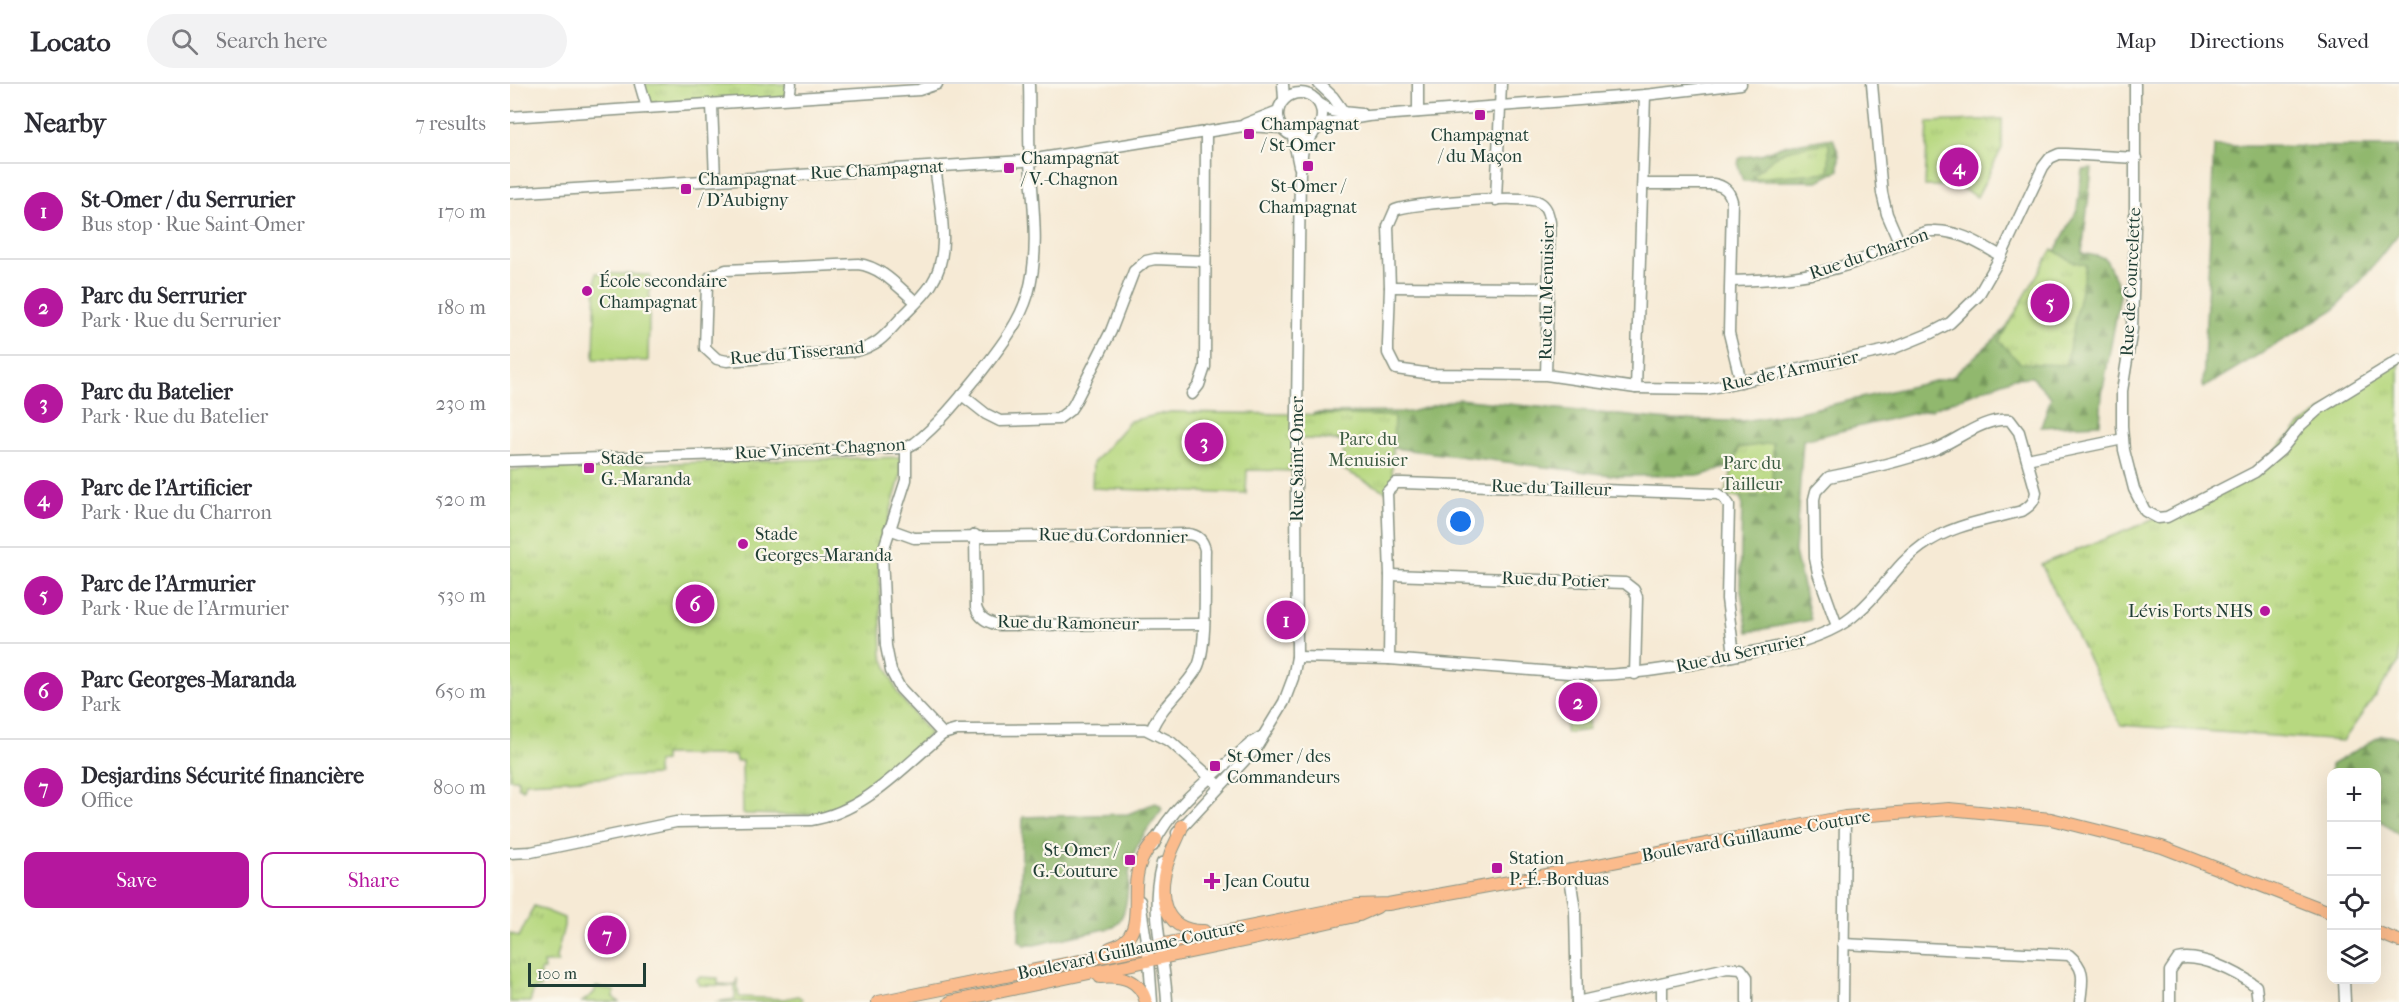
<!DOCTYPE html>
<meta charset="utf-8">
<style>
:root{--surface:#fff;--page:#f2f2f3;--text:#2b2b33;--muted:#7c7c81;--line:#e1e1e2;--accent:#b5179e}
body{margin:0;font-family:"IM FELL French Canon",serif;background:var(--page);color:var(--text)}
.controls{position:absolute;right:18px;bottom:18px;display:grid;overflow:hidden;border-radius:12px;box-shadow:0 6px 24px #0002}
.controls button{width:54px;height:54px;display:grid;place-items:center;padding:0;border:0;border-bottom:2px solid var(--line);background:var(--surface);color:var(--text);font:30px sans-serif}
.scale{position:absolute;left:18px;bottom:15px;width:118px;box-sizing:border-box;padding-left:6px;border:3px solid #1f3d34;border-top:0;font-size:16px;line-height:21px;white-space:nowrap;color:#1f3d34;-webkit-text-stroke:4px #fbf7ec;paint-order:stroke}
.you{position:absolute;left:951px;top:438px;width:21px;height:21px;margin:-15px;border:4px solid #fff;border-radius:50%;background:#1a73e8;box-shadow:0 0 0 9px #1a73e833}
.badge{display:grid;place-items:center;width:39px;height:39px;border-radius:50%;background:var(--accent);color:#fff;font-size:20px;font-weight:700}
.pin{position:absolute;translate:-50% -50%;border:3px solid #fff;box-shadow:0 2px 6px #0006}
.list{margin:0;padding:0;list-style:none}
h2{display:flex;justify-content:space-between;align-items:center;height:78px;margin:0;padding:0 24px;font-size:26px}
h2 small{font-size:20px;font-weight:400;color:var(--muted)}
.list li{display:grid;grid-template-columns:39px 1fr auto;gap:18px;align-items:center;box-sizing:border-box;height:96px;padding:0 24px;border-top:2px solid var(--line)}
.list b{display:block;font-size:22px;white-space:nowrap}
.list p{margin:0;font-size:20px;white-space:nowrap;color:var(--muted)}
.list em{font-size:20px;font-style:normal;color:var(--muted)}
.actions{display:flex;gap:12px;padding:18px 24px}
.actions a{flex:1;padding:14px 0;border:2px solid var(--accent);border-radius:12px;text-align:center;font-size:21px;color:var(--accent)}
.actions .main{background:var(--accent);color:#fff}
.icon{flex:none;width:33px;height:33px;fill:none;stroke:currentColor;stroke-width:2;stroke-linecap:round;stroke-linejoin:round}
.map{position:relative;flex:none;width:1889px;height:918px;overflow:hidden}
header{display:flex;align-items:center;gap:36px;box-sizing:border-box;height:84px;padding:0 30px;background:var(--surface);border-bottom:2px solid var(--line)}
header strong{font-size:28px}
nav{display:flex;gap:33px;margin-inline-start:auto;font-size:21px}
.search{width:420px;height:54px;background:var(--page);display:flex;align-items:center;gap:15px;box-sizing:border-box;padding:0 21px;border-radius:33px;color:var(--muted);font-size:22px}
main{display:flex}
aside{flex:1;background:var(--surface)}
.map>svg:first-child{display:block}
.grass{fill:#b7d880;stroke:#6b8a5a;stroke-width:1.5}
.forest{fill:url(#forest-firs);stroke:#587a51;stroke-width:1.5}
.park{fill:url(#park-tufts);stroke:#6b8a5a;stroke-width:1.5}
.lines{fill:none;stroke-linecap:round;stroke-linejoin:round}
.minor-casing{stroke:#8a9484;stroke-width:13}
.major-casing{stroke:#8a9484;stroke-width:14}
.minor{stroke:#fff;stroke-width:10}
.major{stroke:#fbbb8c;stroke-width:12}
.poi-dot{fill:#b5179e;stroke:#fbf7ec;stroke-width:2}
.labels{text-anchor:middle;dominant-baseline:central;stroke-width:4.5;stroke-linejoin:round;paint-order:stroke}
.poi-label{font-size:18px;fill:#1f3d34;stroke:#fbf7ec;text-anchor:start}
.street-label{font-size:18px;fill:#1f3d34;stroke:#fbf7ec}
.park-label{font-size:18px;fill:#3d5c43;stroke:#fbf7ec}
</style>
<header>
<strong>Locato</strong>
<div class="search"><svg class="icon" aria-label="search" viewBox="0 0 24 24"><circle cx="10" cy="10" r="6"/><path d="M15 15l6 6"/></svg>Search here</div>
<nav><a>Map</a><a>Directions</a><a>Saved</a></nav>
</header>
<main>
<aside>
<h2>Nearby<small>7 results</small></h2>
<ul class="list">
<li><span class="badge">1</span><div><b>St-Omer / du Serrurier</b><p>Bus stop · Rue Saint-Omer</p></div><em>170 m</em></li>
<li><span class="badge">2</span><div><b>Parc du Serrurier</b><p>Park · Rue du Serrurier</p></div><em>180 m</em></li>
<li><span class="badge">3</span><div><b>Parc du Batelier</b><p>Park · Rue du Batelier</p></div><em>230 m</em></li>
<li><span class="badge">4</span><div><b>Parc de l'Artificier</b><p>Park · Rue du Charron</p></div><em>520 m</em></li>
<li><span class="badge">5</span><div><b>Parc de l'Armurier</b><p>Park · Rue de l'Armurier</p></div><em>530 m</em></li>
<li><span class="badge">6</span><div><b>Parc Georges-Maranda</b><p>Park</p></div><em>650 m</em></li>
<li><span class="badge">7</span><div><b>Desjardins Sécurité financière</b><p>Office</p></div><em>800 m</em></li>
</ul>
<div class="actions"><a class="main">Save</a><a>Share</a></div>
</aside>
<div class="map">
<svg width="1889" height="918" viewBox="0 0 1889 918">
<defs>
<pattern id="forest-firs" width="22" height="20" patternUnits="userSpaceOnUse" patternTransform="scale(1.5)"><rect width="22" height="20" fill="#91b86e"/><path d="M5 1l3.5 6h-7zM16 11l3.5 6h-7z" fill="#76975b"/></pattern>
<pattern id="park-tufts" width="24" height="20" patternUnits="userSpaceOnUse" patternTransform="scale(1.5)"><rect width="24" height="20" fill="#b7d880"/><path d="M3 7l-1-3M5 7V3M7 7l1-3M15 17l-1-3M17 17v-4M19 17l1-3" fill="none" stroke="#9dba6f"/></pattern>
</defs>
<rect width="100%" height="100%" fill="#fbf7ec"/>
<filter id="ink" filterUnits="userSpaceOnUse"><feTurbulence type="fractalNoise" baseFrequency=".0167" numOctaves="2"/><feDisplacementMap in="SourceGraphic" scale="12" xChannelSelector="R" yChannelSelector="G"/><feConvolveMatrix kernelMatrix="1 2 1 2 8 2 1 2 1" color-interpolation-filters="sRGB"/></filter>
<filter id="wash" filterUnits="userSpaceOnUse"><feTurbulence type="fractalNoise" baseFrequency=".008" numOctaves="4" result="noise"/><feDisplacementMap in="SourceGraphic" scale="24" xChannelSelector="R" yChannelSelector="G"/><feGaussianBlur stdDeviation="1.35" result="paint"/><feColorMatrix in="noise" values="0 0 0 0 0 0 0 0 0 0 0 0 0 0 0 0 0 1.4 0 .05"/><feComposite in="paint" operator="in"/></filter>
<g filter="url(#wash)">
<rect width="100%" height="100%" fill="#f6ead5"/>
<polygon class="grass" points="86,189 140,191 138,277 84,275"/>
<g class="forest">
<polygon points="1323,54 1329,71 1329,86 1308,97 1233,97 1228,82 1229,75 1233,73 1249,71 1271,62"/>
<polygon points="1704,62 1889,63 1889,149 1856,191 1825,225 1693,304"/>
<polygon points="1582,85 1572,169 1595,174 1611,206 1592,310 1590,340 1531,343 1541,313 1522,293 1503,294 1422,325 1293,356 1285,468 1301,536 1238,548 1230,502 1232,419 1218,383 1192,391 1109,392 802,354 804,329 900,328 948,315 1159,336 1232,337 1285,329 1442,293 1512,230 1567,126 1572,86"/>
<polygon points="1872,651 1889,654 1889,751 1867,734 1866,688 1822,688 1820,693 1821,681"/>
<path d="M645,719L650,721L652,725C640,742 626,758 621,779C616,799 621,828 604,843L524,861H515L509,857L513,733L618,730Z"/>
</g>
<g class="park">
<polygon points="130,0 281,0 279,14 137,24"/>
<polygon points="1492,35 1492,64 1467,113 1447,102 1415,102 1418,38"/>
<path d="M1319,59V88L1244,94L1243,92C1272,62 1280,65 1319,59Z"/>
<polygon points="1542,165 1561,177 1576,181 1556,281 1510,279 1489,257"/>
<polygon points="1889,276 1889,578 1833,657 1611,641 1531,480 1648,434 1744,388 1791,341"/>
<polygon points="660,328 884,332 882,387 886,399 877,408 832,385 833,356 787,355 786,387 737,386 736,410 582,404 583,379 620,337"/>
<polygon points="1263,359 1262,410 1214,414 1229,364"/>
<path d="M396,373L369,468L372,571L388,610L420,650C395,671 351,718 321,726C293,734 261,730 233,730L232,677H226L225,671H154V677L147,678V691L15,698L13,705L8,702V695H0V386L157,379Z"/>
<polygon points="1056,589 1079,591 1078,646 1056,649"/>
<polygon points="24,822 54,834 54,842 46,874 48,879 33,879 34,886 31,886 30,904 24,905 20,918 0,918 0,849 9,853"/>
<polygon points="189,893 208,894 208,900 226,901 227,894 229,913 274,915 288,912 292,915 291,918 205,918 225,915 225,902 189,901 186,896"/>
<polygon points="86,903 105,907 103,913 109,918 72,918 84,909"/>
</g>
</g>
<g filter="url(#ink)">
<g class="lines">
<g class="minor-casing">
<g id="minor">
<polyline points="130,0 137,24"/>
<polyline points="773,0 774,15"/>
<polyline points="809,0 823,13 833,27"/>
<polyline points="1362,0 1372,109 1377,130 1390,160"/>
<polyline points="1625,0 1625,144 1622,245 1612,307 1612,342 1614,366 1624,405 1635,427 1648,434 1657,433 1745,388 1771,366 1791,341 1809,325 1889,276"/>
<circle cx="790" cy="31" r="22"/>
<polyline points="279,14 281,0"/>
<polyline points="810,20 822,27 852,30"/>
<polyline points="202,21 205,95"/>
<polyline points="908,28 908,0"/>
<polyline points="0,33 409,6 427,0"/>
<polyline points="735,40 768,27"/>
<polyline points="811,40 858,32 1135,11 1231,0"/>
<polyline points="783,53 789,82"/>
<path d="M1133,100H1203C1214,102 1219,106 1222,117L1219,249L1231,298"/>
<polyline points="0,109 513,77 733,42 772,44"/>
<polyline points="986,116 991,0"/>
<path d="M1221,197C1264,196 1301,193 1343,179C1358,173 1375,167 1390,160C1401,155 1411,147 1423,147C1449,146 1470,160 1491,172"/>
<polyline points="880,203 1039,204"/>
<path d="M406,218C388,203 372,183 348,180L216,186L200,193L197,200L195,264L207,275L217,277L346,267C370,261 377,249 393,232C403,222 414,212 421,201C443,168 429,118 425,82"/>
<path d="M1036,291L1040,138C1038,130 1037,122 1029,118C1015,110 902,119 885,126L878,142L880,203L878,260V269L886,285L922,290L1036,291L1126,304L1197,305L1382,265L1421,249L1440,239L1468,212L1491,172L1533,83L1540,74L1549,70H1556L1626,74"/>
<polyline points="1126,304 1135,11"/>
<polyline points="682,310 689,301 695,283 696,47"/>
<polyline points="452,311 476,330 490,337 548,335 560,326 564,320 601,247 624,187 636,177 645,175 695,177"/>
<polyline points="396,364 396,396 372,470 376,562 381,587 390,604 433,650"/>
<polyline points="1517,375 1613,355"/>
<path d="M0,377L396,364L405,359C429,340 449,315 468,292C487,267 509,241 518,210C530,167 523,122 520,78C518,52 520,26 519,0"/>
<path d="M379,445L404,454L678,450C688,451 693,456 695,466C694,492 698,564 687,584C674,607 650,622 641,647"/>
<path d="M465,451L466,523C469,534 477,538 488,541L693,540"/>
<polyline points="880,491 1115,499 1124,506 1127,513 1125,590"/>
<path d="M787,573L879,575L1084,591C1153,590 1219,572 1287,559C1308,552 1331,544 1348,528C1372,508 1386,480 1412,462C1440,441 1478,436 1512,427C1520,422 1525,418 1526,408L1509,348L1500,336C1473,333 1447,357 1423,366C1389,378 1354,386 1319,393L1306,407L1304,415L1305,474L1308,489L1327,542"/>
<polyline points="879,575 880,491 877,408 886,399 893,399 1208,410 1214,414 1219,421 1217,515 1224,571"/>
<polyline points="667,749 746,664 774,618 783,594 787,573 786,405 790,88 793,64 803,50"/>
<path d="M643,762C662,719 707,689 741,659L751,653"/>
<path d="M0,769L21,768L166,738L301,736C354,728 393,683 433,650L447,646L635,645L661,658L710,702"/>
<path d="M652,779C638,826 655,871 657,918"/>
<polyline points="1059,786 1065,827 1067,918"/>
<polyline points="630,817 639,876 642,918"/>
<path d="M1333,860L1559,871C1577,886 1572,897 1570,918"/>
<polyline points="1834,896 1835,918"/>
<polyline points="1067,918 1217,884 1231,885 1237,893 1237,918"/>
<polyline points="1152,918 1152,899"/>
<polyline points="1333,918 1335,733"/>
<path d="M1660,918V887L1668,875C1691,870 1727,888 1746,902L1748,918"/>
</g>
</g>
<g class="major-casing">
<g id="major">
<path d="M672,742C670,752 663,761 660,772C647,805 649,848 694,847"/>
<polyline points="1866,848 1889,857"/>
<path d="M600,864C636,854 622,821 627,792C629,777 636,767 646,755"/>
<path d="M590,893C612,891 630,895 636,918"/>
<polyline points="368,918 847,821 878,820 1005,797 1335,733 1439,725 1541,735 1652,763 1822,829"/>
<polyline points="440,918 738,856 849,831 867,823"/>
</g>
</g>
<use href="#minor" class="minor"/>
<use href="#major" class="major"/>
</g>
</g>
<g class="poi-dot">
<rect x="964" y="25" width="12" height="12" rx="3"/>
<rect x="733" y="44" width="12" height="12" rx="3"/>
<rect x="792" y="76" width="12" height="12" rx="3"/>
<rect x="493" y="78" width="12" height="12" rx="3"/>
<rect x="170" y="99" width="12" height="12" rx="3"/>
<circle cx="77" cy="207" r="6"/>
<rect x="73" y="378" width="12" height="12" rx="3"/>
<circle cx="233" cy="460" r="6"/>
<circle cx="1755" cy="527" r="6"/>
<rect x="699" y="676" width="12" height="12" rx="3"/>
<rect x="614" y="770" width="12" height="12" rx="3"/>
<rect x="981" y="778" width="12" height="12" rx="3"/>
<path d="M699 788h6v6h6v6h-6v6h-6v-6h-6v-6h6z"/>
</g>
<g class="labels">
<g class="poi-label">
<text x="751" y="40">Champagnat<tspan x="751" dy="21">/ St-Omer</tspan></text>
<text x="970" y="51" text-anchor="middle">Champagnat<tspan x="970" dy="21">/ du Maçon</tspan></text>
<text x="511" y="74">Champagnat<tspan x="511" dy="21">/ V.-Chagnon</tspan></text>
<text x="188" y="95">Champagnat<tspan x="188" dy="21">/ D'Aubigny</tspan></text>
<text x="798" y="102" text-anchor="middle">St-Omer /<tspan x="798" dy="21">Champagnat</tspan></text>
<text x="89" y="197">École secondaire<tspan x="89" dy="21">Champagnat</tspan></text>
<text x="91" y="374">Stade<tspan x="91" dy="21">G.-Maranda</tspan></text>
<text x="245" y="450">Stade<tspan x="245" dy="21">Georges-Maranda</tspan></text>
<text x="1743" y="527" text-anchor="end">Lévis Forts NHS</text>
<text x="717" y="672">St-Omer / des<tspan x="717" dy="21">Commandeurs</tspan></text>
<text x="608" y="766" text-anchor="end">St-Omer /<tspan x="608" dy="21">G.-Couture</tspan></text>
<text x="999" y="774">Station<tspan x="999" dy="21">P.-É.-Borduas</tspan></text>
<text x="714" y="797">Jean Coutu</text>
</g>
<g class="street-label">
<text transform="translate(367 86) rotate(-3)">Rue Champagnat</text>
<text transform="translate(1359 170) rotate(-19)">Rue du Charron</text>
<text transform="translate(1621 198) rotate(-87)">Rue de Courcelette</text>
<text transform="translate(1037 207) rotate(-89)">Rue du Menuisier</text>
<text transform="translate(287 269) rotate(-5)">Rue du Tisserand</text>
<text transform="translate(1280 287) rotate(-12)">Rue de l'Armurier</text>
<text transform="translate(310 365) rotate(-3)">Rue Vincent-Chagnon</text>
<text transform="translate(787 375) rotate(-90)">Rue Saint-Omer</text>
<text transform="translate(1041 404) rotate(2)">Rue du Tailleur</text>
<text transform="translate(603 452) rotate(1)">Rue du Cordonnier</text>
<text transform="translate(1045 496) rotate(2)">Rue du Potier</text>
<text transform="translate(558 539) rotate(1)">Rue du Ramoneur</text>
<text transform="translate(1231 569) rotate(-12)">Rue du Serrurier</text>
<text transform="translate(1246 752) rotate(-10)">Boulevard Guillaume-Couture</text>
<text transform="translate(621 866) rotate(-12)">Boulevard Guillaume-Couture</text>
</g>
<g class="park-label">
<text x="858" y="355">Parc du<tspan x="858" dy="21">Menuisier</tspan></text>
<text x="1242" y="379">Parc du<tspan x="1242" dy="21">Tailleur</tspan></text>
</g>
</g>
</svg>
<div class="controls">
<button>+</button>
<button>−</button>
<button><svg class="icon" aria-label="locate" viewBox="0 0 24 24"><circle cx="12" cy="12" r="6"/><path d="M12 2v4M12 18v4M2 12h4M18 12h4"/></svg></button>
<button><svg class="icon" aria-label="layers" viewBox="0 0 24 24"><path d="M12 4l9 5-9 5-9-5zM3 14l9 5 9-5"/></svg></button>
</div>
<div class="scale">100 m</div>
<div class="you"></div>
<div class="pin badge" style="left:776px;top:536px">1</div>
<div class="pin badge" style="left:1068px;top:618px">2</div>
<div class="pin badge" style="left:694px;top:358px">3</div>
<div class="pin badge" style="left:1449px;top:83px">4</div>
<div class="pin badge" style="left:1540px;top:219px">5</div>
<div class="pin badge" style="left:185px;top:520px">6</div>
<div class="pin badge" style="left:97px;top:851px">7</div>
</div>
</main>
